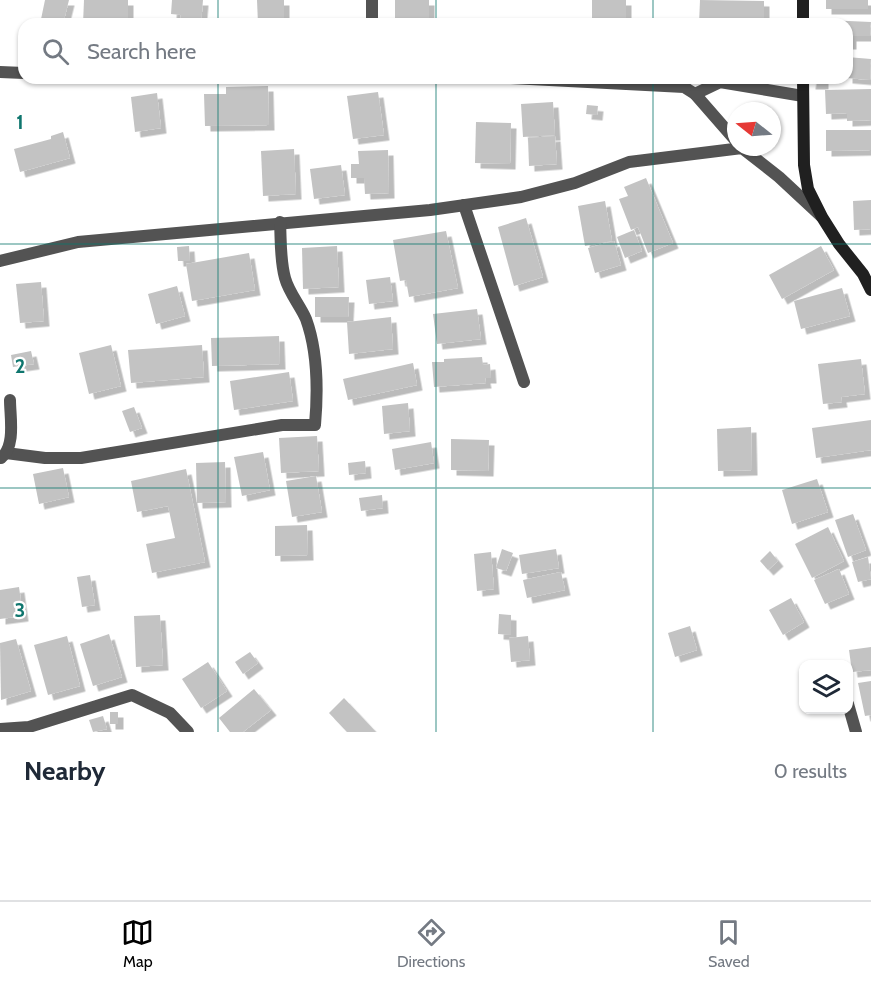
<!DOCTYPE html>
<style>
:root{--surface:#fff;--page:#f2f2f3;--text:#1f2937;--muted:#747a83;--line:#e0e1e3;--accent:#000}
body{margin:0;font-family:Cabin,sans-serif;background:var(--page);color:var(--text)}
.controls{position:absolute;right:18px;bottom:18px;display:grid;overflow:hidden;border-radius:12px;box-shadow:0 2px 4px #0004}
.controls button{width:54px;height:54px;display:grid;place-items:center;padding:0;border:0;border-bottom:2px solid var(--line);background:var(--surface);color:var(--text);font:30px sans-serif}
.compass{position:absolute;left:727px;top:102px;width:54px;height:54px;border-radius:50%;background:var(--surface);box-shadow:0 2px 4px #0004;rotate:287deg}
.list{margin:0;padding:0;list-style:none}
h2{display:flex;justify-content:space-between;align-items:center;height:78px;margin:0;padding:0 24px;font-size:26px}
h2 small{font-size:20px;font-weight:400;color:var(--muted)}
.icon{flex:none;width:33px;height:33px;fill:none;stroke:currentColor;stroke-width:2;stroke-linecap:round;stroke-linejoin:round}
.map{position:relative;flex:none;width:871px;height:732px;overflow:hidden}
.search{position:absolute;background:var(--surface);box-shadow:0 2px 4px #0004;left:18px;right:18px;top:18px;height:66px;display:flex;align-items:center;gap:15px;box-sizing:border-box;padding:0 21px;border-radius:18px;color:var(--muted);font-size:22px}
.sheet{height:168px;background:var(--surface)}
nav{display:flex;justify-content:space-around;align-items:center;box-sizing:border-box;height:84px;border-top:2px solid var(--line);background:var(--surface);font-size:16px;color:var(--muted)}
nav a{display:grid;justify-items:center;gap:3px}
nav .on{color:var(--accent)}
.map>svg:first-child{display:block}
.building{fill:#c3c3c3;filter:url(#shadow)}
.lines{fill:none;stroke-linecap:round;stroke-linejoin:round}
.street{stroke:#535353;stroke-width:12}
.secondary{stroke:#202020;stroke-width:12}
.grid{fill:none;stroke:#0f766e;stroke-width:1.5;stroke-opacity:0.55}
.grid-label{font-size:20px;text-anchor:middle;font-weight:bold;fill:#0f766e;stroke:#fff;stroke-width:4.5;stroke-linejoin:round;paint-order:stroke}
</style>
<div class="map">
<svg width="871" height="732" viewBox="0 0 871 732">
<defs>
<filter id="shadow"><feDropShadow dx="5.5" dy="5.5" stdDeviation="0" flood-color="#0004"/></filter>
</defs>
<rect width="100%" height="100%" fill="#fff"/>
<g class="building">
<polygon points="45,0 69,0 63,24 40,24"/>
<polygon points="84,0 128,0 128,24 83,24"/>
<polygon points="172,0 203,0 201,24 180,24 181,15 171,14"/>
<polygon points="257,0 284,0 284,24 258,24"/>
<rect x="395" y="0" width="34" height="24"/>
<rect x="592" y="0" width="34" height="24"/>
<polygon points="700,0 764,1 764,24 699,24"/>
<rect x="826" y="0" width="42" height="9"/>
<polygon points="826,20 871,22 870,36 851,36 851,44 847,44 847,24 826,24"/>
<polygon points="847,57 871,59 870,80 847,78"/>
<polygon points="811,78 823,78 823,84 810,84"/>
<polygon points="268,86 269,125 205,126 204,94 226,94 226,87"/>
<polygon points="871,89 871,120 847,121 847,113 826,114 825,90"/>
<polygon points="378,92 384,135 353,139 347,96"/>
<polygon points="157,93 161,128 135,132 131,97"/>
<polygon points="553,102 555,135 523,137 521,104"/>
<polygon points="587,105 598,106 597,115 586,114"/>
<polygon points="476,122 511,123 510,164 475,163"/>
<polygon points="826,130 871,130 871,150 826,151"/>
<polygon points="63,132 70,158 20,172 14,149 51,139 51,136"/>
<polygon points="555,136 557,164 529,166 528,138"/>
<polygon points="294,149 296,194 263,196 261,151"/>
<polygon points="388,150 389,193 365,194 364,178 351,178 351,164 359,164 358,151"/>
<polygon points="341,165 345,195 314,199 310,169"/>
<polygon points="646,178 673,243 648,253 638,227 631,230 619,199 628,196 624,187"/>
<polygon points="871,200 871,229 854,230 853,201"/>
<polygon points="605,201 612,241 585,246 578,206"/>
<polygon points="526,218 543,277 514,286 498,227"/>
<polygon points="634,230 642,251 625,258 617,237"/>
<polygon points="446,231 458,288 409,297 406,280 400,281 393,240"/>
<polygon points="614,241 621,265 595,273 588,248"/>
<polygon points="189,246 190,261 178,261 177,247"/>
<polygon points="337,246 339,287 303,289 302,248"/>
<polygon points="821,246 834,270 782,299 769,275"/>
<polygon points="249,253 255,290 192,301 186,264"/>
<polygon points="390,277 393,301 369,304 366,280"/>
<polygon points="41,282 44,321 20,323 16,284"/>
<polygon points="177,286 185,316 156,324 148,294"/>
<polygon points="842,288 850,316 801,329 794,301"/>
<polygon points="315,297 349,297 348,317 315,317"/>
<polygon points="477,309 481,339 437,344 433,314"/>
<polygon points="391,317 393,349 349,354 347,322"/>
<polygon points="279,336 280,364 212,366 211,338"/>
<polygon points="111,345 121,386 89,394 79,353"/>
<polygon points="202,345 204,377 131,383 128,350"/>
<polygon points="31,351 34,364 13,367 11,355"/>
<polygon points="482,357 483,365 490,364 491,378 485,378 486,383 434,387 432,362 444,362 444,359"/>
<polygon points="861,359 865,394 841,397 842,402 823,404 818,364"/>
<polygon points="413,363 417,385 348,400 343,379"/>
<polygon points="289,372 293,401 234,410 230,381"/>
<polygon points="408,403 410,431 384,434 382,406"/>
<polygon points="134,407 142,428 130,432 122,411"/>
<polygon points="871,420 871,450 816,458 812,428"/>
<polygon points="751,427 752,470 718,471 717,429"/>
<polygon points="317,436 319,471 281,473 279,438"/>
<polygon points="451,439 489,440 488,471 451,470"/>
<polygon points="431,442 434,463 395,470 392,449"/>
<polygon points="263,452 270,490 242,496 234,457"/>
<polygon points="365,461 366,473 349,475 348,463"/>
<polygon points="225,462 226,502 197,503 196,463"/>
<polygon points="63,468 69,497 39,504 33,474"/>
<polygon points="186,469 205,562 152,573 146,544 175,538 168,506 137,512 131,481"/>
<polygon points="316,476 322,512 292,517 286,481"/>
<polygon points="817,479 828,512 792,524 782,490"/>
<polygon points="382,495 383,508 361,511 359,498"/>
<polygon points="853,514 866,550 848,557 835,520"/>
<polygon points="307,525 308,555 275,556 275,526"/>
<polygon points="828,527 844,561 812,578 795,544"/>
<polygon points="502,549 513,553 506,571 496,568"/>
<polygon points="556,549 559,568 522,574 519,555"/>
<polygon points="770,551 778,561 768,570 760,561"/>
<polygon points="491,552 494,589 477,591 474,554"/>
<polygon points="868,557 871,579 858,582 852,562"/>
<polygon points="839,569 849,594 825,604 814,580"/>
<polygon points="561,572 565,590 527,598 523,580"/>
<polygon points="90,575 95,605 82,607 77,577"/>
<polygon points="19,587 23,616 0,619 0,590"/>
<polygon points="791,598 804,622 783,635 769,610"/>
<polygon points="499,614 511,615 511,635 498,634"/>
<polygon points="160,615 163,665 136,667 134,616"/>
<polygon points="690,626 697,650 675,657 668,633"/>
<polygon points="109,634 122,677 93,686 80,644"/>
<polygon points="67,636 80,686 48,695 34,645"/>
<polygon points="528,636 530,660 511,662 509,638"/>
<polygon points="16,639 31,691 1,700 0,643"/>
<polygon points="871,647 871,670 852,672 849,650"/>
<polygon points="250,652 258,663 243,674 235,662"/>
<polygon points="208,662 227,691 201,708 182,679"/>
<polygon points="871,681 871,715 865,716 858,683"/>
<polygon points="254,689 271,710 243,732 230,732 219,718"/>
<polygon points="344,698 376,732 347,732 329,713"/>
<rect x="110" y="712" width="8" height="12"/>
<polygon points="103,716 107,729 93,732 89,720"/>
</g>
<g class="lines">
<g class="street">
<polyline points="372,0 372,24"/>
<polyline points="0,72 24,73"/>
<polyline points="511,78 684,87 695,94 736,141"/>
<polyline points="695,94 720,82 803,96"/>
<polyline points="464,205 524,382"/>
<polyline points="0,261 78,242 430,210 521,197 575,183 629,162 742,148 779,177 821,216"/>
<path d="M6,453L45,458H81L282,425H315C318,391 318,352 306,319C300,305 289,293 285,278C280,260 281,241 280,222"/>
<path d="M1,458C16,446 10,417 10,400"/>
<polyline points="848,704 856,732"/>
<polyline points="0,729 29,727 132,695 170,713 188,732"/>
</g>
<g class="secondary">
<polyline points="803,0 803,24"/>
<polyline points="803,78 804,165 808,189 822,217 839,244 863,274 871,290"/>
</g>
</g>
<path class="grid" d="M218,0V24M436,0V24M653,0V24M218,78V732M436,78V732M653,78V732M0,244H871M0,488H871"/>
<g class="grid-label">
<text x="20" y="129">1</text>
<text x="20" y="373">2</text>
<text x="20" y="617">3</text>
</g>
</svg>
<div class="controls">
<button><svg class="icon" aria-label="layers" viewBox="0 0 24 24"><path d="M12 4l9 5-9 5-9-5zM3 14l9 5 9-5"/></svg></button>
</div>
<svg class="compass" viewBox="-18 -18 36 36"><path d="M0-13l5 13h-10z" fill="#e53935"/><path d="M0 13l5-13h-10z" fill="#747a83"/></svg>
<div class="search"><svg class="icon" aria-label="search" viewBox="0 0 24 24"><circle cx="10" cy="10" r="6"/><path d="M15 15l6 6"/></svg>Search here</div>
</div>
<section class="sheet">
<h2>Nearby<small>0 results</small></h2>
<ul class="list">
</ul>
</section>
<nav>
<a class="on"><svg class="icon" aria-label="map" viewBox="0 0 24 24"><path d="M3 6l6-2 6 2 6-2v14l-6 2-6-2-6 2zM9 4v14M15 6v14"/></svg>Map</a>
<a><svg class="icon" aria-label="directions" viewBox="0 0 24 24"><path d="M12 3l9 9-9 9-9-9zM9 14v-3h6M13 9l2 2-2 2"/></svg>Directions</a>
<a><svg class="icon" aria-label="saved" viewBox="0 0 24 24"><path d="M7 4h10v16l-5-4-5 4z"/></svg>Saved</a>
</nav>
